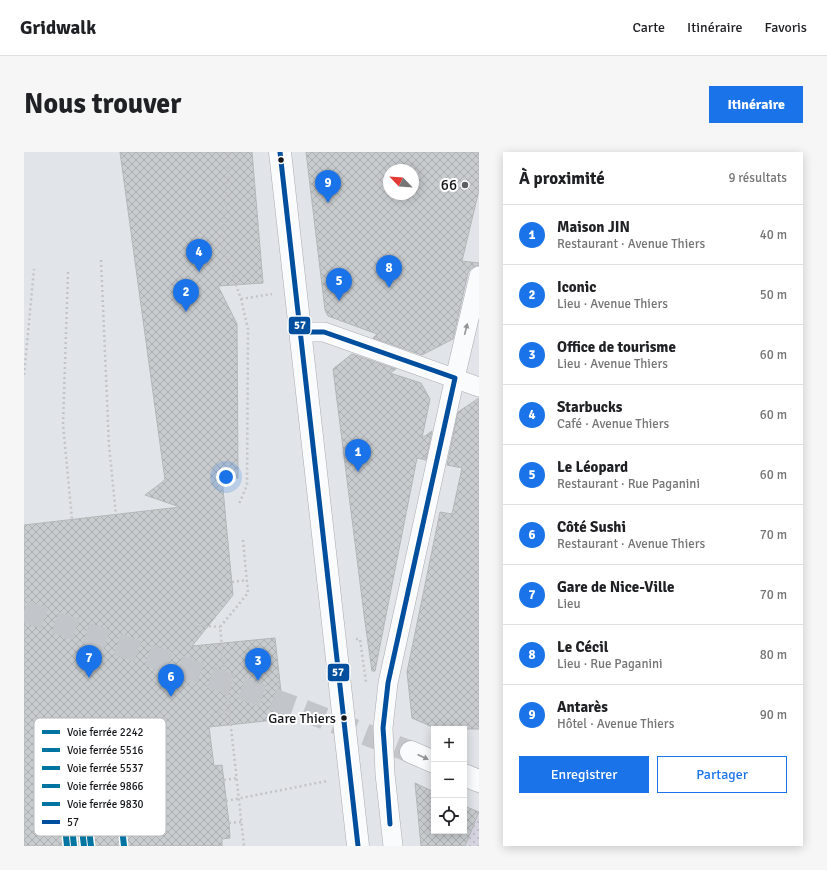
<!DOCTYPE html>
<html lang="fr">
<meta charset="utf-8">
<style>
:root{--surface:#fff;--page:#f6f6f6;--text:#202124;--muted:#757577;--line:#e0e0e0;--accent:#1a73e8}
body{margin:0;font-family:Signika,sans-serif;background:var(--page);color:var(--text)}
.controls{position:absolute;right:12px;bottom:12px;display:grid;overflow:hidden;border-radius:0px;box-shadow:0 2px 10px #0003}
.controls button{width:36px;height:36px;display:grid;place-items:center;padding:0;border:0;border-bottom:1px solid var(--line);background:var(--surface);color:var(--text);font:20px sans-serif}
.compass{position:absolute;left:359px;top:12px;width:36px;height:36px;border-radius:50%;background:var(--surface);box-shadow:0 2px 10px #0003;rotate:295deg}
.you{position:absolute;left:202px;top:325px;width:14px;height:14px;margin:-10px;border:3px solid #fff;border-radius:50%;background:#1a73e8;box-shadow:0 0 0 6px #1a73e833}
.badge{display:grid;place-items:center;width:26px;height:26px;border-radius:50%;background:var(--accent);color:#fff;font-size:13px;font-weight:700}
.pin{position:absolute;translate:-50% -33px;filter:drop-shadow(0 1px 2px #0008)}
.pin::after{content:'';position:absolute;top:21px;width:14px;height:12px;background:inherit;clip-path:polygon(0 0,100% 0,50% 100%)}
.list{margin:0;padding:0;list-style:none}
h2{display:flex;justify-content:space-between;align-items:center;height:52px;margin:0;padding:0 16px;font-size:17px}
h2 small{font-size:13px;font-weight:400;color:var(--muted)}
.list li{display:grid;grid-template-columns:26px 1fr auto;gap:12px;align-items:center;box-sizing:border-box;height:60px;padding:0 16px;border-top:1px solid var(--line)}
.list b{display:block;font-size:15px;white-space:nowrap}
.list p{margin:0;font-size:13px;white-space:nowrap;color:var(--muted)}
.list em{font-size:13px;font-style:normal;color:var(--muted)}
.actions{display:flex;gap:8px;padding:12px 16px}
.actions a{flex:1;padding:9px 0;border:1px solid var(--accent);border-radius:0px;text-align:center;font-size:14px;color:var(--accent)}
.actions .main{background:var(--accent);color:#fff}
.icon{flex:none;width:22px;height:22px;fill:none;stroke:currentColor;stroke-width:2;stroke-linecap:round;stroke-linejoin:round}
.map{position:relative;flex:none;width:455px;height:694px;overflow:hidden;border-radius:0px}
header{display:flex;align-items:center;gap:24px;box-sizing:border-box;height:56px;padding:0 20px;background:var(--surface);border-bottom:1px solid var(--line)}
header strong{font-size:19px}
nav{display:flex;gap:22px;margin-inline-start:auto;font-size:14px}
.intro{display:flex;align-items:center;justify-content:space-between;box-sizing:border-box;height:96px;padding:0 24px}
h1{margin:0;font-size:28px}
.button{padding:10px 18px;border-radius:0px;background:var(--accent);color:#fff;font-size:14px;font-weight:700}
main{display:flex;gap:24px;padding:0 24px}
aside{flex:1;background:var(--surface);border-radius:0px;box-shadow:0 2px 10px #0003}
.map>svg:first-child{display:block}
.green{fill:url(#green-dots)}
.building{fill:url(#building-cross-hatch);stroke:#b4b7b9;fill-rule:evenodd}
.lines{fill:none;stroke-linecap:round;stroke-linejoin:round}
.tertiary-tunnel{stroke:#c2c5c9;stroke-width:22;stroke-dasharray:22 11;stroke-linecap:butt}
.minor-casing{stroke:#aaacaf;stroke-width:20}
.tertiary-casing{stroke:#aaacaf;stroke-width:23}
.path{stroke:#c3c4c5;stroke-width:2.5;stroke-dasharray:2 3;stroke-linecap:butt}
.minor{stroke:#fafbfc;stroke-width:19}
.tertiary{stroke:#fafbfc;stroke-width:22}
.bus-1-casing{stroke:#fff;stroke-width:8}
.bus-1{stroke:#004f9e;stroke-width:5}
.rail-1-casing{stroke:#fff;stroke-width:9}
.rail-2-casing{stroke:#fff;stroke-width:9}
.rail-3-casing{stroke:#fff;stroke-width:9}
.rail-4-casing{stroke:#fff;stroke-width:9}
.rail-5-casing{stroke:#fff;stroke-width:9}
.rail-1{stroke:#0075a1;stroke-width:6}
.rail-2{stroke:#0075a1;stroke-width:6}
.rail-3{stroke:#0075a1;stroke-width:6}
.rail-4{stroke:#0075a1;stroke-width:6}
.rail-5{stroke:#0075a1;stroke-width:6}
.oneway{fill:#929496}
.bus-dot{fill:#141619;stroke:#fff;stroke-width:1.5}
.poi-dot{fill:#5c5e61;stroke:#fff;stroke-width:1.5}
.labels{text-anchor:middle;dominant-baseline:central;stroke-width:4;stroke-linejoin:round;paint-order:stroke}
.bus-label{font-size:14px;fill:#141619;stroke:#fff;text-anchor:end}
.poi-label{font-size:15px;fill:#141619;stroke:#fff;text-anchor:end}
.key{fill:#fff;stroke:#b8b9ba;stroke-width:1}
.key-label{font-size:11px;fill:#141619}
.line-badge{stroke:#fff;stroke-width:1.5}
.badge-label{font-size:11px;text-anchor:middle;font-weight:bold;fill:#fff}
</style>
<header>
<strong>Gridwalk</strong>
<nav><a>Carte</a><a>Itinéraire</a><a>Favoris</a></nav>
</header>
<div class="intro"><h1>Nous trouver</h1><a class="button">Itinéraire</a></div>
<main>
<div class="map">
<svg width="455" height="694" viewBox="0 0 455 694">
<defs>
<pattern id="green-dots" width="8" height="8" patternUnits="userSpaceOnUse"><rect width="8" height="8" fill="#d5d3e0"/><path d="M2 2h.1M6 6h.1" fill="none" stroke="#b6b4c0" stroke-width="1.8" stroke-linecap="round"/></pattern>
<pattern id="building-cross-hatch" width="8" height="8" patternUnits="userSpaceOnUse"><rect width="8" height="8" fill="#c8ccce"/><path d="M0 0l8 8M0 8l8-8" fill="none" stroke="#abaeb0"/></pattern>
</defs>
<rect width="100%" height="100%" fill="#e1e4e8"/>
<polygon class="green" points="455,662 455,694 441,694"/>
<g class="building">
<polygon points="96,0 228,0 239,131 194,134 213,172 214,326 198,327 209,443 168,494 251,486 260,567 185,575 190,614 198,613 205,671 206,686 198,687 198,694 0,694 0,373 156,355 121,343 141,328"/>
<path d="M282,0H455V38L438,109L455,111V113L447,116L444,121L429,187L398,203L349,186L353,182L304,164L301,158ZM365,18H389V42H365Z"/>
<polygon points="328,202 372,217 366,221 397,231 406,247 398,286 408,279 402,308 393,306 351,519 348,519 341,470 309,217"/>
<polygon points="455,246 455,577 413,577 388,566 383,520 416,360 428,362 438,316 423,313 434,260"/>
<polygon points="391,631 410,640 410,679 440,679 440,654 455,660 441,694 397,694"/>
</g>
<g class="lines">
<polyline class="tertiary-tunnel" points="0,459 276,557 387,600"/>
<g class="minor-casing">
<g id="minor">
<polyline points="276,180 300,180 455,235"/>
<polyline points="369,694 361,622 359,576 364,531 427,243 455,124"/>
</g>
</g>
<g class="tertiary-casing">
<g id="tertiary">
<path d="M256,0C280,232 308,463 334,694"/>
<polyline points="387,600 410,610"/>
<polyline points="440,623 455,629"/>
</g>
</g>
<g class="path">
<polyline points="205,0 198,94 217,147 224,177 223,333 215,352"/>
<polyline points="77,108 85,294 92,363"/>
<polyline points="44,120 39,272 48,368"/>
<polyline points="217,147 248,142"/>
<polyline points="0,223 10,117"/>
<polyline points="219,388 224,441 196,475 220,694"/>
<polyline points="208,430 223,428"/>
<polyline points="175,473 196,475"/>
<polyline points="332,487 336,487 342,530"/>
<polyline points="184,561 206,559"/>
<polyline points="200,628 214,626"/>
<polyline points="202,649 303,629"/>
<polyline points="205,671 218,670"/>
</g>
<use href="#minor" class="minor"/>
<use href="#tertiary" class="tertiary"/>
<g class="bus-1-casing">
<g id="bus-1">
<polyline points="256,0 334,694"/>
<polyline points="276,180 300,180 431,226 364,531 359,576 366,672"/>
</g>
</g>
<use href="#bus-1" class="bus-1"/>
<g class="rail-1-casing">
<polyline id="rail-1" points="61,644 67,694"/>
</g>
<g class="rail-2-casing">
<polyline id="rail-2" points="54,645 60,694"/>
</g>
<g class="rail-3-casing">
<polyline id="rail-3" points="45,646 50,694"/>
</g>
<g class="rail-4-casing">
<polyline id="rail-4" points="94,639 100,694"/>
</g>
<g class="rail-5-casing">
<polyline id="rail-5" points="38,647 43,694"/>
</g>
<use href="#rail-1" class="rail-1"/>
<use href="#rail-2" class="rail-2"/>
<use href="#rail-3" class="rail-3"/>
<use href="#rail-4" class="rail-4"/>
<use href="#rail-5" class="rail-5"/>
</g>
<defs><path id="oneway-solid" d="M-6-.8H1V-3.2L6.5 0L1 3.2V.8H-6Z"/></defs>
<g class="oneway">
<use href="#oneway-solid" transform="translate(442 177) rotate(-76)"/>
<use href="#oneway-solid" transform="translate(399 605) rotate(24)"/>
</g>
<g class="bus-dot">
<circle cx="257" cy="8" r="3.5"/>
<circle cx="320" cy="566" r="3.5"/>
</g>
<circle class="poi-dot" cx="441" cy="33" r="4"/>
<g class="labels">
<g class="bus-label">
<text x="312" y="566">Gare Thiers</text>
</g>
<g class="poi-label">
<text x="433" y="33">66</text>
</g>
</g>
<rect x="10" y="566" width="132" height="118" rx="6" class="key"/>
<rect x="18" y="578" width="18" height="4" fill="#0075a1"/>
<rect x="18" y="596" width="18" height="4" fill="#0075a1"/>
<rect x="18" y="614" width="18" height="4" fill="#0075a1"/>
<rect x="18" y="632" width="18" height="4" fill="#0075a1"/>
<rect x="18" y="650" width="18" height="4" fill="#0075a1"/>
<rect x="18" y="668" width="18" height="4" fill="#004f9e"/>
<g class="key-label">
<text x="43" y="584">Voie ferrée 2242</text>
<text x="43" y="602">Voie ferrée 5516</text>
<text x="43" y="620">Voie ferrée 5537</text>
<text x="43" y="638">Voie ferrée 9866</text>
<text x="43" y="656">Voie ferrée 9830</text>
<text x="43" y="674">57</text>
</g>
<g class="line-badge">
<rect x="264" y="164" width="23" height="19" rx="4" fill="#004f9e"/>
<rect x="303" y="511" width="23" height="19" rx="4" fill="#004f9e"/>
</g>
<g class="badge-label">
<text x="276" y="177">57</text>
<text x="314" y="524">57</text>
</g>
</svg>
<div class="controls">
<button>+</button>
<button>−</button>
<button><svg class="icon" aria-label="locate" viewBox="0 0 24 24"><circle cx="12" cy="12" r="6"/><path d="M12 2v4M12 18v4M2 12h4M18 12h4"/></svg></button>
</div>
<svg class="compass" viewBox="-18 -18 36 36"><path d="M0-13l5 13h-10z" fill="#e53935"/><path d="M0 13l5-13h-10z" fill="#757577"/></svg>
<div class="you"></div>
<div class="pin badge" style="left:334px;top:320px">1</div>
<div class="pin badge" style="left:162px;top:160px">2</div>
<div class="pin badge" style="left:234px;top:529px">3</div>
<div class="pin badge" style="left:175px;top:120px">4</div>
<div class="pin badge" style="left:315px;top:149px">5</div>
<div class="pin badge" style="left:147px;top:545px">6</div>
<div class="pin badge" style="left:65px;top:526px">7</div>
<div class="pin badge" style="left:365px;top:136px">8</div>
<div class="pin badge" style="left:304px;top:51px">9</div>
</div>
<aside>
<h2>À proximité<small>9 résultats</small></h2>
<ul class="list">
<li><span class="badge">1</span><div><b>Maison JIN</b><p>Restaurant · Avenue Thiers</p></div><em>40 m</em></li>
<li><span class="badge">2</span><div><b>Iconic</b><p>Lieu · Avenue Thiers</p></div><em>50 m</em></li>
<li><span class="badge">3</span><div><b>Office de tourisme</b><p>Lieu · Avenue Thiers</p></div><em>60 m</em></li>
<li><span class="badge">4</span><div><b>Starbucks</b><p>Café · Avenue Thiers</p></div><em>60 m</em></li>
<li><span class="badge">5</span><div><b>Le Léopard</b><p>Restaurant · Rue Paganini</p></div><em>60 m</em></li>
<li><span class="badge">6</span><div><b>Côté Sushi</b><p>Restaurant · Avenue Thiers</p></div><em>70 m</em></li>
<li><span class="badge">7</span><div><b>Gare de Nice-Ville</b><p>Lieu</p></div><em>70 m</em></li>
<li><span class="badge">8</span><div><b>Le Cécil</b><p>Lieu · Rue Paganini</p></div><em>80 m</em></li>
<li><span class="badge">9</span><div><b>Antarès</b><p>Hôtel · Avenue Thiers</p></div><em>90 m</em></li>
</ul>
<div class="actions"><a class="main">Enregistrer</a><a>Partager</a></div>
</aside>
</main>
